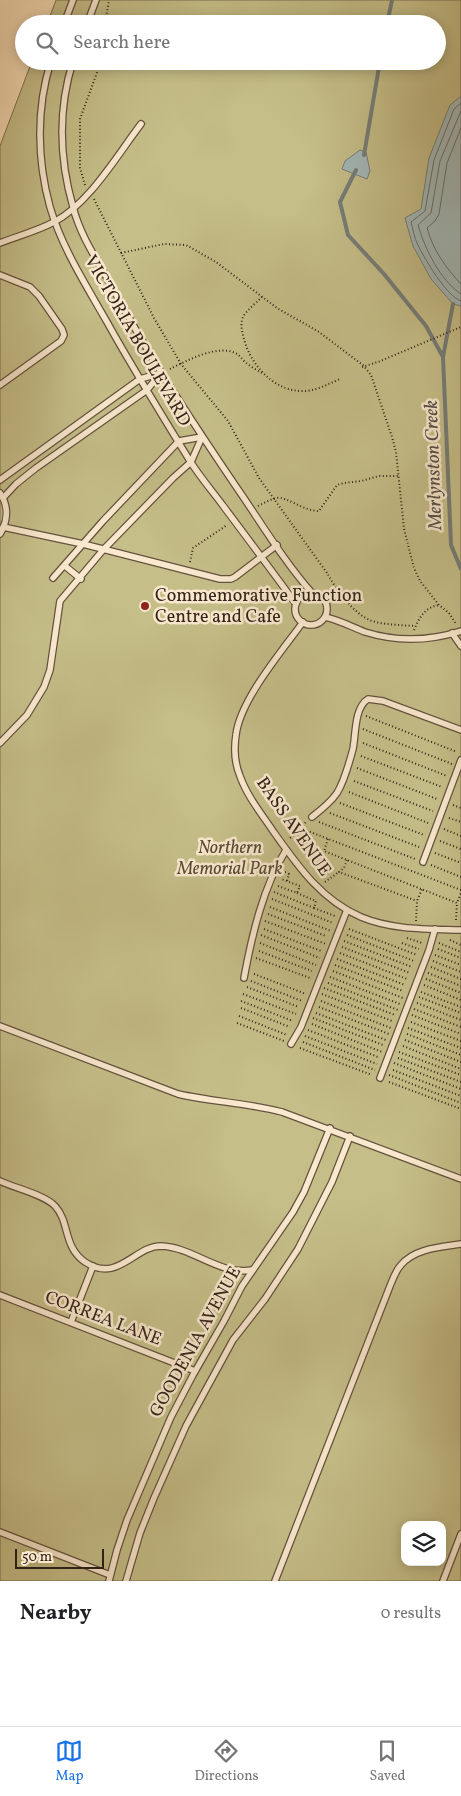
<!DOCTYPE html>
<style>
:root{--surface:#fff;--page:#f6f6f6;--text:#202124;--muted:#757577;--line:#e0e0e0;--accent:#1a73e8}
body{margin:0;font-family:Vollkorn,serif;background:var(--page);color:var(--text)}
.controls{position:absolute;right:15px;bottom:15px;display:grid;overflow:hidden;border-radius:10px;box-shadow:0 2px 12px #0003}
.controls button{width:45px;height:45px;display:grid;place-items:center;padding:0;border:0;border-bottom:1px solid var(--line);background:var(--surface);color:var(--text);font:25px sans-serif}
.scale{position:absolute;left:15px;bottom:12px;width:89px;box-sizing:border-box;padding-left:5px;border:2px solid #322318;border-top:0;font-size:14px;line-height:18px;white-space:nowrap;color:#322318;-webkit-text-stroke:4px #fae9cf;paint-order:stroke}
.list{margin:0;padding:0;list-style:none}
h2{display:flex;justify-content:space-between;align-items:center;height:65px;margin:0;padding:0 20px;font-size:21px}
h2 small{font-size:16px;font-weight:400;color:var(--muted)}
.icon{flex:none;width:28px;height:28px;fill:none;stroke:currentColor;stroke-width:2;stroke-linecap:round;stroke-linejoin:round}
.map{position:relative;flex:none;width:461px;height:1581px;overflow:hidden}
.search{position:absolute;background:var(--surface);box-shadow:0 2px 12px #0003;left:15px;right:15px;top:15px;height:55px;display:flex;align-items:center;gap:12px;box-sizing:border-box;padding:0 18px;border-radius:28px;color:var(--muted);font-size:19px}
.sheet{height:145px;background:var(--surface)}
nav{display:flex;justify-content:space-around;align-items:center;box-sizing:border-box;height:70px;border-top:1px solid var(--line);background:var(--surface);font-size:14px;color:var(--muted)}
nav a{display:grid;justify-items:center;gap:2px}
nav .on{color:var(--accent)}
.map>svg:first-child{display:block}
.green{fill:#c5be88;stroke:#7c7050;fill-rule:evenodd}
.water{fill:#a2b9b9;stroke:#757d79}
.lines{fill:none;stroke-linecap:round;stroke-linejoin:round}
.shore{stroke:#6a6e68;stroke-width:1}
.stream{stroke:#757d79;stroke-width:4}
.service-casing{stroke:#63523f;stroke-width:8}
.path{stroke:#322318;stroke-width:2;stroke-dasharray:1 2.5;stroke-linecap:butt}
.service{stroke:#fae9cf;stroke-width:5.5}
.poi-dot{fill:#8f2418;stroke:#fae9cf;stroke-width:2}
.labels{text-anchor:middle;dominant-baseline:central;stroke-width:5;stroke-linejoin:round;paint-order:stroke}
.street-label{font-size:18px;fill:#322318;stroke:#fae9cf}
.poi-label{font-size:18px;fill:#322318;stroke:#fae9cf;text-anchor:start}
.park-label{font-size:18px;font-style:italic;fill:#574a34;stroke:#fae9cf}
.water-label{font-size:19px;font-style:italic;fill:#545048;stroke:#fae9cf}
</style>
<div class="map">
<svg width="461" height="1581" viewBox="0 0 461 1581">
<rect width="100%" height="100%" fill="#f7ddb5"/>
<filter id="stains"><feTurbulence type="fractalNoise" baseFrequency=".004" numOctaves="4"/><feColorMatrix values="0 0 0 0 .2 0 0 0 0 .09 0 0 0 0 .02 0 0 0 .5 -.17"/></filter>
<radialGradient id="worn" r=".72"><stop offset=".6" stop-color="#630" stop-opacity="0"/><stop offset="1" stop-color="#630" stop-opacity=".3"/></radialGradient>
<path class="green" d="M56,0H461V1581H0V146L32,61H437V24H47ZM405,1525H442V1562H405Z"/>
<g class="water">
<polygon points="461,96 461,306 453,304 431,279 413,246 405,218 421,209 429,158 450,105"/>
<polygon points="360,150 366,152 370,171 367,179 342,169 345,161"/>
</g>
<g class="lines">
<g class="shore">
<path d="M461,103L454,109L434,160L425,211L411,222C413,229 414,238 418,245C424,258 447,297 461,301"/>
<path d="M461,111L440,161L431,213L418,225C425,249 440,280 461,294"/>
<path d="M461,128L447,163L439,214L435,221L427,228C433,250 446,268 461,284"/>
</g>
<g class="stream">
<polyline points="387,24 392,0"/>
<polyline points="364,155 380,61"/>
<polyline points="356,170 340,202 348,235 384,274 426,326 443,357"/>
<polyline points="453,304 443,357 451,545 461,569"/>
</g>
<g class="service-casing">
<g id="service">
<polyline points="64,24 73,0"/>
<polyline points="87,24 96,0"/>
<path d="M51,61C36,108 37,160 50,207C62,248 86,285 107,322C133,369 162,415 190,461C200,477 213,492 224,507C248,539 272,571 296,604"/>
<path d="M73,61C58,109 59,158 73,207C80,235 97,260 111,285C148,355 191,420 235,485C260,521 283,560 312,593"/>
<path d="M0,243C18,236 37,231 54,222C89,204 118,154 141,124"/>
<polyline points="0,275 30,287 39,296 62,329 64,335 61,341 0,385"/>
<polyline points="0,480 140,379 161,373"/>
<path d="M0,493C9,506 8,521 0,534"/>
<polyline points="3,498 16,484 36,468 147,390 161,373"/>
<polyline points="3,527 83,544 220,579 231,579 235,577 277,545"/>
<polyline points="65,566 81,579"/>
<polyline points="53,578 103,521 179,441 202,437"/>
<circle cx="311" cy="609" r="16"/>
<path d="M325,617C339,620 352,627 365,632C397,642 429,641 461,631"/>
<path d="M303,622C282,651 240,700 236,735C234,748 235,764 240,776C247,796 261,813 273,831C297,865 321,900 361,917C392,930 427,929 461,930"/>
<polyline points="452,633 461,646"/>
<polyline points="0,743 27,715 44,687 50,670 60,601 103,550 173,478 191,462 202,437"/>
<path d="M312,817C321,810 331,802 337,793C345,780 349,763 353,749C356,734 354,708 368,699L383,701L461,730"/>
<polyline points="423,862 461,760"/>
<path d="M244,978C252,935 263,887 286,850"/>
<path d="M0,1026L178,1094C213,1102 248,1103 282,1112L461,1179"/>
<polyline points="291,1044 301,1027 347,910"/>
<polyline points="380,1078 429,950 435,929"/>
<path d="M0,1181C15,1188 45,1195 55,1206C70,1222 63,1247 85,1262C118,1284 134,1246 161,1246C193,1247 220,1276 252,1270"/>
<polyline points="0,1295 195,1371"/>
<polyline points="71,1322 93,1266"/>
<polyline points="0,1532 110,1575"/>
<polyline points="109,1581 117,1550 127,1520 171,1417 193,1375 224,1321 242,1286 293,1212 304,1192 330,1128"/>
<polyline points="126,1581 140,1533 154,1498 186,1426 233,1340 265,1299 298,1249 332,1182 350,1136"/>
<path d="M275,1581L390,1286C393,1279 396,1270 401,1265C415,1248 442,1247 461,1244"/>
<polyline points="443,1581 461,1534"/>
</g>
</g>
<g class="path">
<polyline points="105,24 109,0"/>
<polyline points="85,185 80,168 80,119 99,67 99,61"/>
<path d="M94,199L154,318L181,364L228,421L259,478L327,573C336,589 353,614 372,621C386,625 401,625 415,626"/>
<polyline points="121,253 164,244 186,245 216,262 277,308 319,332 364,366 371,375 392,437 396,452 404,529 414,568 420,581 439,605 449,613 456,624"/>
<path d="M262,297C256,303 247,310 243,317C240,324 242,332 244,339C251,366 275,392 304,391C316,391 328,384 340,379"/>
<polyline points="362,367 378,362 461,327"/>
<path d="M170,369C186,361 219,343 237,354C240,356 242,359 245,362C250,366 256,370 262,373"/>
<path d="M258,506C264,503 271,499 277,498C286,496 303,511 319,511L337,485L344,483L361,481L379,476H398"/>
<polyline points="190,562 193,548 227,525"/>
<path d="M414,630C419,618 425,607 439,605"/>
<polyline points="366,716 457,752"/>
<polyline points="363,729 452,764"/>
<polyline points="363,743 447,776"/>
<polyline points="361,756 442,787"/>
<polyline points="357,768 437,799"/>
<polyline points="354,781 433,811"/>
<polyline points="349,792 428,823"/>
<polyline points="340,803 424,835"/>
<polyline points="453,805 461,808"/>
<polyline points="330,813 419,847"/>
<polyline points="449,818 461,822"/>
<polyline points="319,822 415,859"/>
<polyline points="300,828 461,890"/>
<polyline points="444,829 461,836"/>
<polyline points="290,838 306,822"/>
<polyline points="328,839 324,851 457,903 461,893"/>
<polyline points="440,841 461,849"/>
<polyline points="435,853 461,863"/>
<polyline points="347,860 344,868 339,872 417,901"/>
<polyline points="431,865 461,877"/>
<polyline points="285,872 289,874 287,881"/>
<polyline points="325,882 339,872"/>
<polyline points="278,886 297,893 300,886 281,879"/>
<polyline points="274,892 314,908 316,901 297,893"/>
<polyline points="272,899 333,923"/>
<polyline points="270,907 331,931"/>
<polyline points="314,908 335,916"/>
<polyline points="268,914 326,936"/>
<polyline points="456,920 457,903"/>
<polyline points="265,921 326,944"/>
<polyline points="416,921 417,901 422,889"/>
<polyline points="264,929 321,951"/>
<polyline points="349,929 417,955"/>
<polyline points="261,935 320,958"/>
<polyline points="347,935 414,961"/>
<polyline points="407,938 422,943"/>
<polyline points="450,940 461,945"/>
<polyline points="344,941 412,967"/>
<polyline points="260,943 316,965"/>
<polyline points="402,943 419,949"/>
<polyline points="439,943 461,952"/>
<polyline points="342,947 410,973"/>
<polyline points="438,949 461,958"/>
<polyline points="259,951 312,971"/>
<polyline points="340,953 407,979"/>
<polyline points="435,955 461,965"/>
<polyline points="256,958 310,978"/>
<polyline points="337,959 405,985"/>
<polyline points="433,961 461,972"/>
<polyline points="335,965 403,991"/>
<polyline points="431,967 461,979"/>
<polyline points="333,971 403,998"/>
<polyline points="428,973 461,986"/>
<polyline points="254,974 306,994"/>
<polyline points="330,977 400,1004"/>
<polyline points="426,979 461,993"/>
<polyline points="251,981 302,1001"/>
<polyline points="328,983 398,1010"/>
<polyline points="424,985 461,1000"/>
<polyline points="247,987 299,1007"/>
<polyline points="324,988 395,1015"/>
<polyline points="421,992 461,1007"/>
<polyline points="243,994 296,1014"/>
<polyline points="322,994 392,1021"/>
<polyline points="419,997 461,1013"/>
<polyline points="241,1001 293,1021"/>
<polyline points="321,1001 391,1028"/>
<polyline points="417,1003 461,1020"/>
<polyline points="319,1007 389,1034"/>
<polyline points="241,1008 290,1027"/>
<polyline points="414,1009 461,1027"/>
<polyline points="316,1013 386,1040"/>
<polyline points="412,1015 461,1034"/>
<polyline points="239,1016 287,1035"/>
<polyline points="313,1018 383,1045"/>
<polyline points="411,1022 461,1041"/>
<polyline points="237,1023 284,1041"/>
<polyline points="312,1024 382,1052"/>
<polyline points="408,1028 461,1048"/>
<polyline points="308,1030 378,1057"/>
<polyline points="407,1034 461,1055"/>
<polyline points="305,1036 377,1064"/>
<polyline points="405,1040 461,1062"/>
<polyline points="303,1042 375,1070"/>
<polyline points="403,1046 461,1069"/>
<polyline points="300,1048 372,1075"/>
<polyline points="399,1052 461,1075"/>
<polyline points="398,1058 461,1082"/>
<polyline points="394,1063 461,1089"/>
<polyline points="393,1070 461,1096"/>
<polyline points="389,1075 461,1103"/>
<polyline points="389,1082 461,1109"/>
</g>
<use href="#service" class="service"/>
</g>
<circle class="poi-dot" cx="145" cy="606" r="5"/>
<g class="labels">
<g class="street-label">
<text transform="translate(137 341) rotate(60)">VICTORIA BOULEVARD</text>
<text transform="translate(293 827) rotate(55)">BASS AVENUE</text>
<text transform="translate(103 1319) rotate(21)">CORREA LANE</text>
<text transform="translate(196 1342) rotate(-61)">GOODENIA AVENUE</text>
</g>
<g class="poi-label">
<text x="155" y="596">Commemorative Function<tspan x="155" dy="21">Centre and Cafe</tspan></text>
</g>
<g class="park-label">
<text x="230" y="848">Northern<tspan x="230" dy="21">Memorial Park</tspan></text>
</g>
<g class="water-label">
<text transform="translate(434 465) rotate(-92)">Merlynston Creek</text>
</g>
</g>
<rect width="100%" height="100%" filter="url(#stains)"/>
<rect width="100%" height="100%" fill="url(#worn)"/>
</svg>
<div class="controls">
<button><svg class="icon" aria-label="layers" viewBox="0 0 24 24"><path d="M12 4l9 5-9 5-9-5zM3 14l9 5 9-5"/></svg></button>
</div>
<div class="scale">50 m</div>
<div class="search"><svg class="icon" aria-label="search" viewBox="0 0 24 24"><circle cx="10" cy="10" r="6"/><path d="M15 15l6 6"/></svg>Search here</div>
</div>
<section class="sheet">
<h2>Nearby<small>0 results</small></h2>
<ul class="list">
</ul>
</section>
<nav>
<a class="on"><svg class="icon" aria-label="map" viewBox="0 0 24 24"><path d="M3 6l6-2 6 2 6-2v14l-6 2-6-2-6 2zM9 4v14M15 6v14"/></svg>Map</a>
<a><svg class="icon" aria-label="directions" viewBox="0 0 24 24"><path d="M12 3l9 9-9 9-9-9zM9 14v-3h6M13 9l2 2-2 2"/></svg>Directions</a>
<a><svg class="icon" aria-label="saved" viewBox="0 0 24 24"><path d="M7 4h10v16l-5-4-5 4z"/></svg>Saved</a>
</nav>
